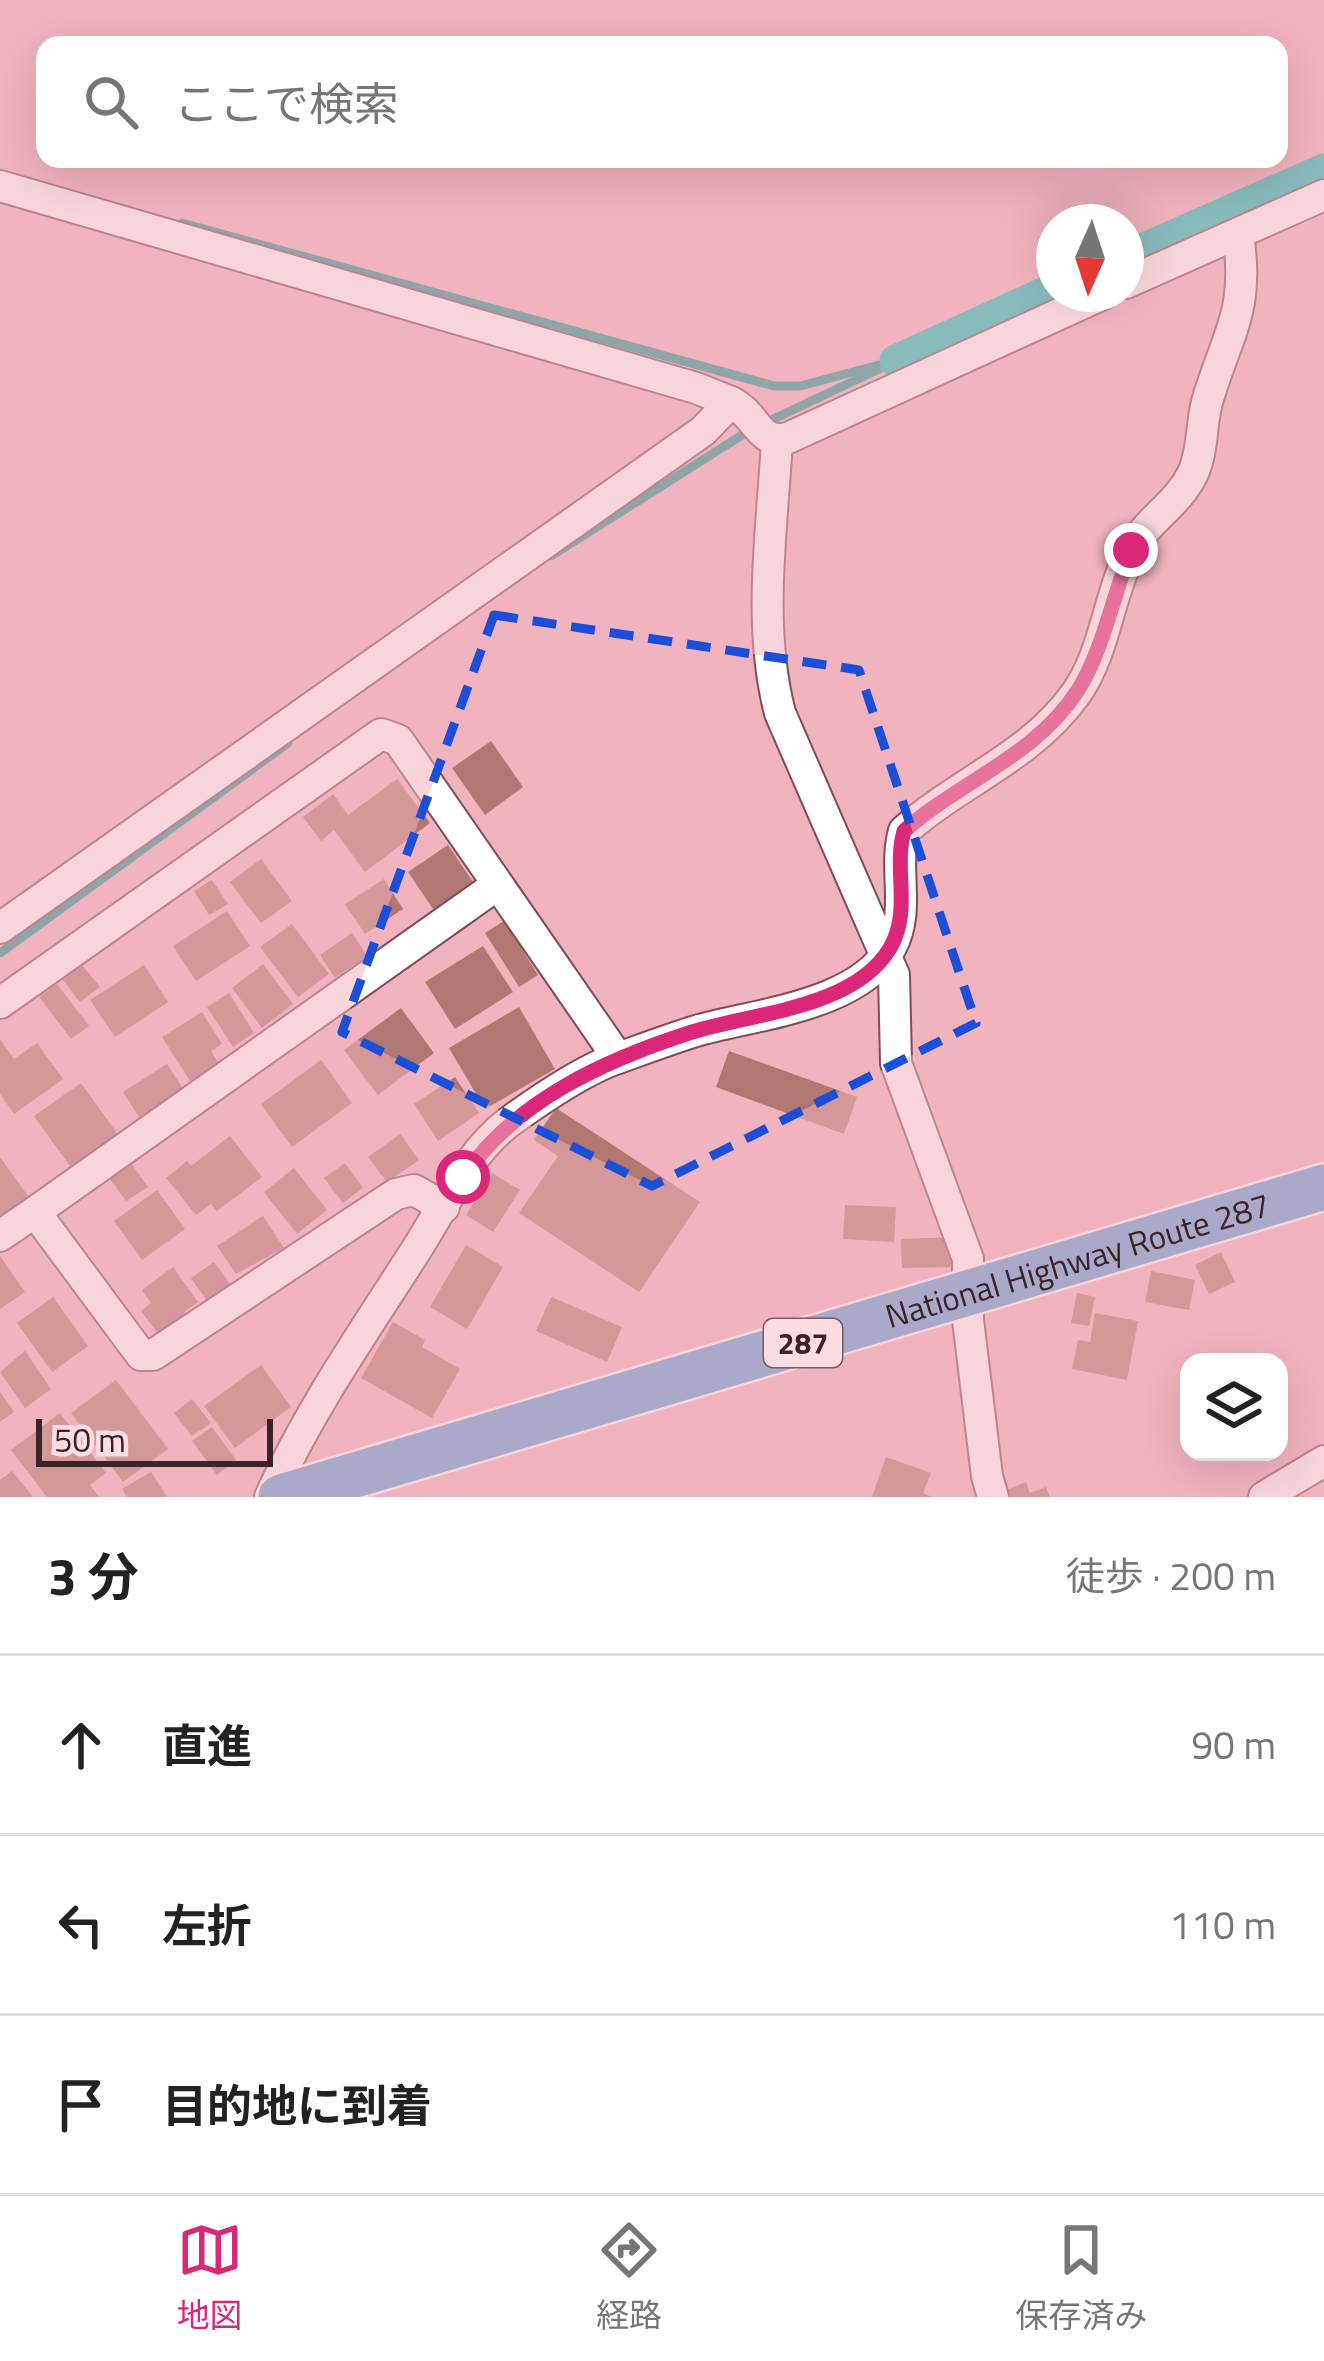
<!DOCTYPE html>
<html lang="ja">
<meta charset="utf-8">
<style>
:root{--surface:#fff;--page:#f6f6f6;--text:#222;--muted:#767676;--line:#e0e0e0;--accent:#db2777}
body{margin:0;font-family:"Titillium Web","Noto Sans JP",sans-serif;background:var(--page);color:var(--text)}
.controls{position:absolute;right:36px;bottom:36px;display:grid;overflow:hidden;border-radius:24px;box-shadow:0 12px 48px #0002}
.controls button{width:108px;height:108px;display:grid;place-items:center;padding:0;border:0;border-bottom:3px solid var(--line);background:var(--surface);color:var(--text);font:60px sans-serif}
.compass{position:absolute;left:1036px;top:204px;width:108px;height:108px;border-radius:50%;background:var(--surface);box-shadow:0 12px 48px #0002;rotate:183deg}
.scale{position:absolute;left:36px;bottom:30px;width:237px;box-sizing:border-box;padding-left:12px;border:6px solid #3b2428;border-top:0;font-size:33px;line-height:42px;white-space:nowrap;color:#3b2428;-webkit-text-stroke:9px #fedde2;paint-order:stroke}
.stop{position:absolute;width:36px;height:36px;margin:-27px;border:9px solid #db2777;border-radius:50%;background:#fff}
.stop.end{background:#db2777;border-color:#fff;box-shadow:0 3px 12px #0008}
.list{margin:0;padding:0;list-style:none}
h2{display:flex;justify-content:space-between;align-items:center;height:156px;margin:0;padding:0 48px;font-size:51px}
h2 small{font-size:39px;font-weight:400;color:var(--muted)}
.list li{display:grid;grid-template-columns:78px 1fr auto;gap:36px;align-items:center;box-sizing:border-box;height:180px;padding:0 48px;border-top:3px solid var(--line)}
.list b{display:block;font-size:45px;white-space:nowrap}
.list em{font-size:39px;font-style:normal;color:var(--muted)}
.icon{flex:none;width:66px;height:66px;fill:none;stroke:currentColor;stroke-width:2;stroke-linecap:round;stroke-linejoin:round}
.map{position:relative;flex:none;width:1324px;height:1497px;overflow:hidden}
.search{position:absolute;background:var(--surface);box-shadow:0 12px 48px #0002;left:36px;right:36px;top:36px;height:132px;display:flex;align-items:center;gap:30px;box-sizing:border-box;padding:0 42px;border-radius:24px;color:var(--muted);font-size:45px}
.sheet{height:696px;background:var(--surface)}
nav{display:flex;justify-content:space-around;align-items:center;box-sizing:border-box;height:168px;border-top:3px solid var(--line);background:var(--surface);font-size:33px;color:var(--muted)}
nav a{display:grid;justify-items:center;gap:6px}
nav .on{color:var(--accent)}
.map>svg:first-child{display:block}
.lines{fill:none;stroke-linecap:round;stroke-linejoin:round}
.stream{stroke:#1b958e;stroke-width:9}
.canal{stroke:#0dc6ba;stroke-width:33}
.building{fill:#b17871}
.minor-casing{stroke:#814c57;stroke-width:34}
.highway-casing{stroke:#fff;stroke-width:50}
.minor{stroke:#fff;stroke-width:30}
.highway{stroke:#589dda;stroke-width:45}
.route{stroke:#db2777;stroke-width:15}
.marked{fill:none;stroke:#1d4ed8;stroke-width:9;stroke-dasharray:24 15;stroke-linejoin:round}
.labels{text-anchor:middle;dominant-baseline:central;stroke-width:9;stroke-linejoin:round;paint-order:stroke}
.shield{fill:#fedde2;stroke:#765c60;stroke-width:3}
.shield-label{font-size:30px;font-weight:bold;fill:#3b2428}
.street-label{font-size:33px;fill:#3b2428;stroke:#fedde2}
</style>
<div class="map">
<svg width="1324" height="1497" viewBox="0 0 1324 1497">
<rect width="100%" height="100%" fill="#f1b3be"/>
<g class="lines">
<g class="stream">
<polyline points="182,223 774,386 800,386 879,365"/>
<polyline points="765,423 896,361"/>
<polyline points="551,556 750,430"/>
<polyline points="0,953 288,743"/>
</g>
<g class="canal">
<polyline points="1126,257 1324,170"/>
<polyline points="896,361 1054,289"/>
</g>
</g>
<g class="building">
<polygon points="491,741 523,787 485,815 452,768"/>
<polygon points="397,779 430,823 365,872 334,830 321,841 303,817 333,794 348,815"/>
<polygon points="448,845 475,885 435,912 408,872"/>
<polygon points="261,859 292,901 261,923 230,882"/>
<polygon points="384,879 403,909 365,934 345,904"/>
<polygon points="212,880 228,904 209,915 194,891"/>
<polygon points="227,911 250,946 196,981 173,946"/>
<polygon points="504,921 538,975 519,987 485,933"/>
<polygon points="292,924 329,974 298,997 260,947"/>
<polygon points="352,933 367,956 335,978 320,955"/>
<polygon points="483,946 513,992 455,1029 425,982"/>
<polygon points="263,964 293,1004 262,1028 232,988"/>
<polygon points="82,965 100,987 80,1002 63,980"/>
<polygon points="144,965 168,1002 115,1037 90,1000"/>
<polygon points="57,984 89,1026 71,1039 39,997"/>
<polygon points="229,993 254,1033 233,1047 207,1007"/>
<polygon points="519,1007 555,1069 485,1109 449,1048"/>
<polygon points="401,1008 434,1053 378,1095 344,1050"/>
<polygon points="202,1012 222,1044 211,1051 220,1066 192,1084 162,1037"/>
<polygon points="0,1039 14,1059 37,1043 63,1079 14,1114 0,1094"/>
<polygon points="729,1051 857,1097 844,1134 716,1087"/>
<polygon points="321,1060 352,1103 292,1147 261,1104"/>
<polygon points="167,1064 183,1089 139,1117 123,1092"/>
<polygon points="455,1077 479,1113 438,1141 414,1104"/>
<polygon points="81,1083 119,1136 72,1169 34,1116"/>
<polygon points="556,1108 700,1202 639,1292 519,1213 558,1156 534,1140"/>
<polygon points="400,1134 419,1160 387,1182 368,1157"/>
<polygon points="230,1136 262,1177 217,1211 211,1204 196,1215 166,1178 187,1161 191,1166"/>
<polygon points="0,1157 30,1199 0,1221"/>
<polygon points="129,1160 148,1187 126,1201 107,1175"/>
<polygon points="345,1163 363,1188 343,1203 324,1178"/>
<polygon points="294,1168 327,1210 297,1234 264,1192"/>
<polygon points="492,1173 520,1190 493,1232 466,1215"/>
<polygon points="157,1190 185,1229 142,1260 114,1221"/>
<polygon points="845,1205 896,1207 894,1242 843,1239"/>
<polygon points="263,1216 284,1248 236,1274 217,1246"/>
<polygon points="955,1237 956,1267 902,1268 901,1239"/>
<polygon points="466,1245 503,1267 467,1329 430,1307"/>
<polygon points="1221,1252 1235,1282 1209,1294 1195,1265"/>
<polygon points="0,1256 25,1292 0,1309"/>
<polygon points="214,1262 233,1288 210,1305 191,1278"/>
<polygon points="173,1267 198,1302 184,1312 192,1323 165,1343 141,1311 151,1303 142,1290"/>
<polygon points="1151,1271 1195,1280 1189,1310 1145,1302"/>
<polygon points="1077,1293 1095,1297 1089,1326 1071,1323"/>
<polygon points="53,1297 88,1346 52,1372 17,1323"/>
<polygon points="551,1297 622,1327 607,1362 536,1331"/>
<polygon points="1095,1313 1138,1321 1127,1380 1072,1369 1078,1340 1090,1342"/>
<polygon points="393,1322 425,1340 422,1347 460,1369 432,1418 361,1378"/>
<polygon points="25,1351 51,1389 25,1408 0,1372"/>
<polygon points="261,1365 291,1407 235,1448 204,1406"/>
<polygon points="116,1380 168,1449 123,1482 71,1413"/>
<polygon points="0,1392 14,1412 0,1422"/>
<polygon points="192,1399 211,1423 192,1436 174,1413"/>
<polygon points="60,1413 106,1473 90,1485 99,1497 47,1497 11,1450"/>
<polygon points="212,1427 236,1460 217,1475 192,1441"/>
<polygon points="886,1457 931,1473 923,1493 932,1497 872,1497"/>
<polygon points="12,1471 33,1497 0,1497 0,1480"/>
<polygon points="151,1472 167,1497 127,1497 122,1489"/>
<polygon points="1026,1482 1030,1493 1046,1487 1050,1497 1006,1497 1004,1491"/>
</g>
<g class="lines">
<g class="minor-casing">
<g id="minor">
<polyline points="0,186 696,388 731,402 703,431 0,928"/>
<polyline points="1126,283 1324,195"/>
<path d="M731,402C758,415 757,445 788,438L1103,294"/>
<path d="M777,441C772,530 757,625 780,713L894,975L896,1063L968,1259V1320L987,1476L993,1497"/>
<polyline points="0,1003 381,734 398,740 618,1058"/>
<polyline points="35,1212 497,885"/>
<polyline points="0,1236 35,1212 141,1355 153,1355 396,1194 414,1190 444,1207"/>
<path d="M270,1497C310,1408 366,1329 418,1247C444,1206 469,1152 509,1122C538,1101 577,1074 610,1061C638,1051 667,1040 696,1031C755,1014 859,1006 891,947C911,910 893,869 904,831C959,782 1030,757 1075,695C1105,654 1108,597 1131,551C1146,520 1178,505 1193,473C1203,451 1201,425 1207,402C1227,333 1250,313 1238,234"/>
<polyline points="1264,1497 1324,1461"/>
</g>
</g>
<g class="highway-casing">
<g id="highway">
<path id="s1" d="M281,1497L1324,1187"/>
</g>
</g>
<use href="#minor" class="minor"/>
<use href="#highway" class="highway"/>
</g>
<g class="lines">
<path class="route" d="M463,1177C516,1100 605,1060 692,1032C753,1013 855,1008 890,948C912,911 893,869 904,831C960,781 1036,756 1078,690C1102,653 1114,593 1131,550"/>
</g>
<path d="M0 0H1324V1497H0ZM494,615L859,670L976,1023L652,1186L342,1032Z" fill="#f1b3be" fill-opacity=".55" fill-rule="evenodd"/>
<path class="marked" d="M494,615L859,670L976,1023L652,1186L342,1032Z"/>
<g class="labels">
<rect class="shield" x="764" y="1319" width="78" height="48" rx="9"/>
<g class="shield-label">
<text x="803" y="1343">287</text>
</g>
<g class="street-label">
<text stroke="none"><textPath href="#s1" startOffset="831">National Highway Route 287</textPath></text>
</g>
</g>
</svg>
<div class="controls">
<button><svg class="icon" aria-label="layers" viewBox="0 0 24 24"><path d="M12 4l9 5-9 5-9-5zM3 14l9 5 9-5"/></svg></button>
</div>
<svg class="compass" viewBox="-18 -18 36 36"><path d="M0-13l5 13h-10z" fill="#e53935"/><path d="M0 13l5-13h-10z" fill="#767676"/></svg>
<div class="scale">50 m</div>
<div class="stop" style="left:463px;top:1177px"></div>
<div class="stop end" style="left:1131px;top:550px"></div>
<div class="search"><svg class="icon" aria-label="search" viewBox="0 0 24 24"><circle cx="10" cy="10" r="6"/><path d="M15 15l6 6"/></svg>ここで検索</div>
</div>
<section class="sheet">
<h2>3 分<small>徒歩 · 200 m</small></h2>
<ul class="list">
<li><svg class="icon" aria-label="ahead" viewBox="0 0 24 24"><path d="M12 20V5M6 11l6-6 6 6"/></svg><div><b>直進</b></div><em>90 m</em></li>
<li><svg class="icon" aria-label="left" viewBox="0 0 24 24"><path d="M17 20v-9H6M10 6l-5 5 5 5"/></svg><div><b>左折</b></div><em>110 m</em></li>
<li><svg class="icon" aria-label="arrive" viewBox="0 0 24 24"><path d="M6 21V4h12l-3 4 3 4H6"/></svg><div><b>目的地に到着</b></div></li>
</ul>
</section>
<nav>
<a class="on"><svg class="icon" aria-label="map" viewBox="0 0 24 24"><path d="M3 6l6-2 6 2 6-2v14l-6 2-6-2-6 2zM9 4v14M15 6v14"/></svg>地図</a>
<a><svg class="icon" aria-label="directions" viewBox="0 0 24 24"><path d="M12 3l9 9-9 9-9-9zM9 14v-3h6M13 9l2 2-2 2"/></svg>経路</a>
<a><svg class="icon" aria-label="saved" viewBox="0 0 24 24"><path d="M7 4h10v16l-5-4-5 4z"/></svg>保存済み</a>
</nav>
